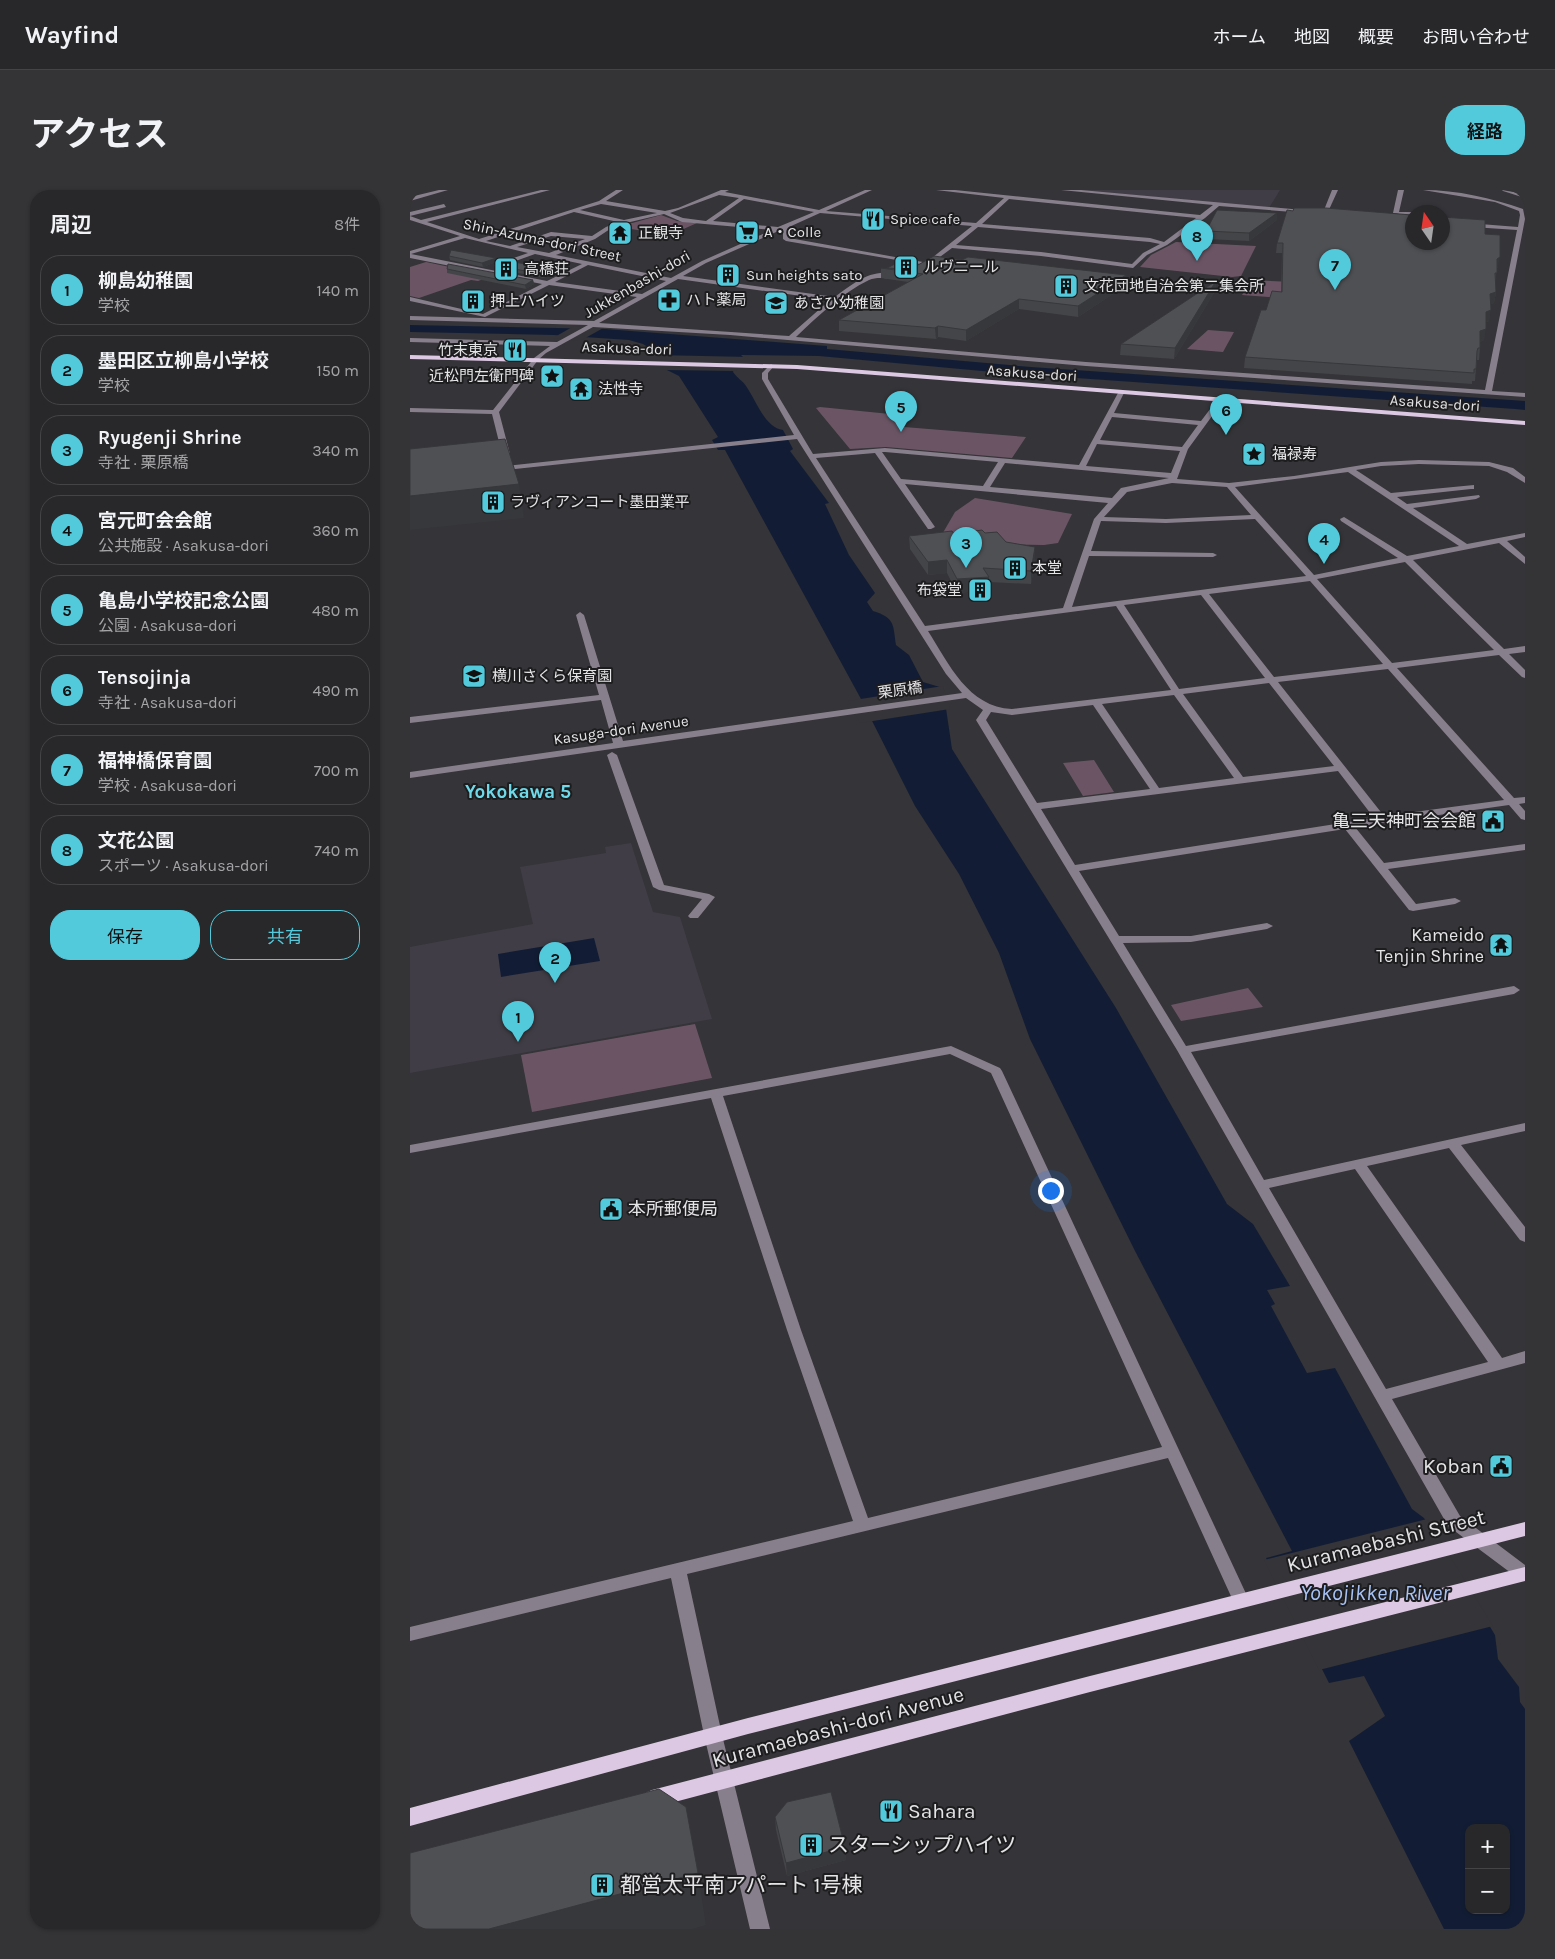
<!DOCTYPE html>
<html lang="ja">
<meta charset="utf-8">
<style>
:root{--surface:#28272a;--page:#343336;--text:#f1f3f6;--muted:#a5a5a8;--line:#444447;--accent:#53cadc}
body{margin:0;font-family:Karla,"Noto Sans JP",sans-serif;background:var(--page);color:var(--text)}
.controls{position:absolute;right:15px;bottom:15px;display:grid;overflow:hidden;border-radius:10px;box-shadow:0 1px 4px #0004}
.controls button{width:45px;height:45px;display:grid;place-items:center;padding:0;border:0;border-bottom:1px solid var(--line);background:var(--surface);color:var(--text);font:25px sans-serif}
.compass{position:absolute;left:995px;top:15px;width:45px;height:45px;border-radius:50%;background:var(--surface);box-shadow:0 1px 4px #0004;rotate:347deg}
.you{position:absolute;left:640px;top:1000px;width:18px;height:18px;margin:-12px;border:4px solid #fff;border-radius:50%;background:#1a73e8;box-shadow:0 0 0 8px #1a73e833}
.badge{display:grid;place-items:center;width:32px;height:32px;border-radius:50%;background:var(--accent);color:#111;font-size:16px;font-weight:700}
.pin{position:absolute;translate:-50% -41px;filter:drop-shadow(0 1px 2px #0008)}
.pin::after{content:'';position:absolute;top:26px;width:18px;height:15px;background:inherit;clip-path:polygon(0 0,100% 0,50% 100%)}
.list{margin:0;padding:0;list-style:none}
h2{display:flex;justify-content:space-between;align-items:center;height:65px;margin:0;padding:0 20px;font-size:21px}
h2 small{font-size:16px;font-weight:400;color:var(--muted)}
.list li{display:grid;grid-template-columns:32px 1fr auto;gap:15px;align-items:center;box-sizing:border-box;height:70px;margin:0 10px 10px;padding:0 10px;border:1px solid var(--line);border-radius:20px}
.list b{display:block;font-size:19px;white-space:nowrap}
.list p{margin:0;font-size:16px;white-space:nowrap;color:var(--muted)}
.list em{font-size:16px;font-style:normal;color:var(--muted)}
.actions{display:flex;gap:10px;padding:15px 20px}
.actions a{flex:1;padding:11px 0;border:1px solid var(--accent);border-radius:20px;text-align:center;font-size:18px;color:var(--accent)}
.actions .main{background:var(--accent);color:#111}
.map{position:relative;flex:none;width:1115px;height:1739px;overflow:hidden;border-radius:20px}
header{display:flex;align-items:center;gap:30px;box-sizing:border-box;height:70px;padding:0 25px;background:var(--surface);border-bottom:1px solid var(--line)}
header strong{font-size:24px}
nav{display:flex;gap:28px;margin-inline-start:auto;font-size:18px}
.intro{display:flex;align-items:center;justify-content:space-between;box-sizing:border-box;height:120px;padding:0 30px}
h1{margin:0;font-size:35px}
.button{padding:12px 22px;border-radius:20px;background:var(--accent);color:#111;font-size:18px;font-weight:700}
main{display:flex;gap:30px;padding:0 30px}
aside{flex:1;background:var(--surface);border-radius:20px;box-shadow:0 1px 4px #0004}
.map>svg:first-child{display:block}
.built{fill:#403d46}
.green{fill:#6b5565}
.water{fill:#121d35;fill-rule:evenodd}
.pier{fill:#353438}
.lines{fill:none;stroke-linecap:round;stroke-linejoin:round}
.minor{fill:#887f8c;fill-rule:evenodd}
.major{fill:#dcc8e3;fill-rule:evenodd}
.wall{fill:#444548}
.shaded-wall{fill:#37383b}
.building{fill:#4f5054;stroke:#37383b}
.labels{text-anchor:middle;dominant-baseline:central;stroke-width:4;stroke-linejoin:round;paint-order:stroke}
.far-poi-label{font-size:15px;fill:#e4e3e6;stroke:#1d1c1e;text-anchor:start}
.far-street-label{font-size:15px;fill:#e4e3e6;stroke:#1d1c1e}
.poi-label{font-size:18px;fill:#e4e3e6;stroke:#1d1c1e;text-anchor:end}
.neighbourhood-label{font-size:19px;font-weight:bold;fill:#6fd9e9;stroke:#1d1c1e}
.near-poi-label{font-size:21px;fill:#e4e3e6;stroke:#1d1c1e;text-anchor:start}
.near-street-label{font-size:21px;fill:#e4e3e6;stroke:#1d1c1e}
.near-water-label{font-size:22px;font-style:italic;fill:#a7c2f5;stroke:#1d1c1e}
</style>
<header>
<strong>Wayfind</strong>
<nav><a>ホーム</a><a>地図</a><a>概要</a><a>お問い合わせ</a></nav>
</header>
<div class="intro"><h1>アクセス</h1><a class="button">経路</a></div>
<main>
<aside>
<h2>周辺<small>8件</small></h2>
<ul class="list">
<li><span class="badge">1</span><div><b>柳島幼稚園</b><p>学校</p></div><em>140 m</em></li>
<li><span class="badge">2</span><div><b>墨田区立柳島小学校</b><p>学校</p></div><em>150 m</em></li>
<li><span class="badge">3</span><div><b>Ryugenji Shrine</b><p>寺社 · 栗原橋</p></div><em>340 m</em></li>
<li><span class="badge">4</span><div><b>宮元町会会館</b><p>公共施設 · Asakusa-dori</p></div><em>360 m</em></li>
<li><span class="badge">5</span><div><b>亀島小学校記念公園</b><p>公園 · Asakusa-dori</p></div><em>480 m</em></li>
<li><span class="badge">6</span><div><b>Tensojinja</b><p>寺社 · Asakusa-dori</p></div><em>490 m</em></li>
<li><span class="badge">7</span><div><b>福神橋保育園</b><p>学校 · Asakusa-dori</p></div><em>700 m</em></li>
<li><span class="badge">8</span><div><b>文花公園</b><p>スポーツ · Asakusa-dori</p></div><em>740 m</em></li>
</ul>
<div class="actions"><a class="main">保存</a><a>共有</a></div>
</aside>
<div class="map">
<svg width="1115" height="1739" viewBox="0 0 1115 1739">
<rect width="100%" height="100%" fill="#353438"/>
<g class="built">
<polygon points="670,0 870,0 859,18"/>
<polygon points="221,653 243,722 270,727 302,829 0,883 0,757 123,734 110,677 196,663 195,657"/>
</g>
<g class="green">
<polygon points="251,25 267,31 287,33 260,45 208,37"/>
<polygon points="766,52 846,56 831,86 822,87 730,77 741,65"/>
<polygon points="16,72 82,86 68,91 61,90 9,108 0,106 0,77"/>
<polygon points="841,90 883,92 874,108 832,105"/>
<polygon points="798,140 824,142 813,162 777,159"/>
<polygon points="410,217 500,226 494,237 616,247 602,268 476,257 440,259 406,218"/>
<polygon points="565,308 662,324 648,353 634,355 527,353 545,322"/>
<polygon points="684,570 704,602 673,606 653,573"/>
<polygon points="838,798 853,817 771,831 761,815"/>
<polygon points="285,834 302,888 122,922 111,865"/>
</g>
<g class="water">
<path d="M0,135L195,139L417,156V159L621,177L1115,211V220L1105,219L583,182L409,166L331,165L333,167L326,173L323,182C327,188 333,191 336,196C346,210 355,238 373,240L383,259L380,261L419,313L415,314L439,365L465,403L457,412L463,421C485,428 483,434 486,455L499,465L513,492L533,498L542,559L706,818L817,1014L843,1034L880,1096L857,1100L865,1114L861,1116L897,1183L925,1178L1002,1319L1014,1328L1085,1445L1088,1469L1109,1497L1110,1512L1115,1519V1739H1034L939,1551L975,1526L954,1486L919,1493L856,1368L882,1361L725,1061L620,849L589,763L549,684L505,616L451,509L315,260H308L302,250L308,247L269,186L257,180L244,161L233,154L219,150L144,145L0,142ZM1059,1638H1096V1720H1059Z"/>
<polygon points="184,748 190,771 91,787 88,764"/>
</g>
<g class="pier">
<polygon points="164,136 195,137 170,151 143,148"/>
<polygon points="245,165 340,167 336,167 328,175 326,181 254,180"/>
<polygon points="533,496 540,519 450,533 438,511"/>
<polygon points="1017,1329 1083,1436 909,1480 854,1370"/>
</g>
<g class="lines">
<g class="minor">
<polygon points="29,0 38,0 0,11 0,7"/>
<path d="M131,0H140L17,32L69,49L189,11L206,0H213L196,11L255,21L268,18L311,0H319L315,2L409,20L455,0H462L416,21L566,33L594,8L526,0H545L790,25L803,15L651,0H671L893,20L895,23L809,16L795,28L757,55L737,65L723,78L631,66L542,58L515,78L513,75L562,36L410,23L379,37V48L513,72L510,74L376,51L373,49V39L296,73L273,86L425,107C442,94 467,74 489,87C482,91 470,85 459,90C432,103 408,126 386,147L676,172L1075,200L1107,40L1032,35V31L1108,37L1110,25L1109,21L1085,12L1013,0C1047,0 1082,8 1113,19L1115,29L1082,201L1115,203V207L676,176L320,145L183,137L136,163L128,170L89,222L100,264L96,266L92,264L82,224L0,222V218L83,220L124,168L140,156L0,152V148L147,152L178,135L0,130V126L184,131L227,107L139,95L75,127L0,111V107L73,124L132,94L0,68V61L50,46L0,30V26L11,30ZM309,5L329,8L296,31L273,28L260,23ZM334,9L404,22L368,37L303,31ZM599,9L786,28L754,52L740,48L572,34ZM191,14L247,23L214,30L170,20ZM164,22L208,32L196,37L182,46L141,42L100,56L76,51ZM254,24L272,32L362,40L292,71L261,88L146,65L185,49L200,39L216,33ZM568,37L740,52L750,54L733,63L722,74L631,62L546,55ZM141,46L175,49L139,63L107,57ZM55,48L118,63L84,75L86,78L125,64L172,74L137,91L1,64ZM178,75L256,91L232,104L145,92ZM268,89L420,110L379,146L189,133Z"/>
<polygon points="922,0 928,0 917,24 912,25"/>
<polygon points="988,0 994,0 989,22 1003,22 1002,26 983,23"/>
<polygon points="1092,0 1115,4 1115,8 1093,1"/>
<polygon points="34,14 36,17 0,26 0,22"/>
<path d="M361,174L364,176L358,183V189L403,264L475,258L669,275L708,203L711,201L714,203L704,223L791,231L807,210L813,211L778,259L767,289L819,293L884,286L971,272L1009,270L1079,272L1103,278L1115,287V293L1097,282L1079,276L1009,274L971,276L946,280L981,303L1064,295V299H1061L987,307L997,314L1069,305L1070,307L1066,309L1003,318L1057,354L1115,343V347L1097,351L1115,367V374L1089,353L1003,370L1094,459L1115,456V462L1099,464L1115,480V488L1112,487L1089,465L987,478L1104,608L1115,607V613L1109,614L1115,621V630L1111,629L1099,615L945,637L974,673L1115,654V660L978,679L1006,714L1045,708L1051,711L1045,714L1003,721L999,720L935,639L669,681L709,746H781L857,733L863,736L857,739L781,752L713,753L776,856L1104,796L1110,800L1104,804L781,862L854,990L1115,933V941L1051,955L1115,1037V1052L1110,1050L1039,958L957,976L1092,1168L1115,1161V1173L982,1209L1050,1326L1115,1375V1391L1109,1389L1038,1336L767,860L566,530L573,520L556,508L0,588V582L203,553L191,510L0,533V527L189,505L166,425L170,422L174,425L213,551L552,503L536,484L387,249L87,281L83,279L87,277L384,245L352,189V183ZM702,227L788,235L772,257L690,250ZM687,254L770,261L761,283L676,276ZM472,262H475L588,272L573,296L491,289ZM465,263L518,339H521L525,337L495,294L698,313L684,329L653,418L515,436L406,268ZM595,273L759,288L711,298L702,308L580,297ZM938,282L1049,356L997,366L934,327L930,329L931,331L988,368L904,385L825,297ZM762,293L817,297L841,325L756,329L694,327L717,302ZM845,329L896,386L662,417L679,366L803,367L807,365L803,363L681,361L691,331L756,333ZM995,372L1084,460L982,473L907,389ZM900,391L973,474L864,487L799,404ZM791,405L855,488L769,499L714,415ZM706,416L761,500L602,519C558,517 539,474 518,441ZM978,479L1094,610L974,626L868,492ZM859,493L924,576L833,587L773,504ZM764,505L824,588L749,598L692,514ZM683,515L740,599L627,613L576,530L581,522L602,525ZM928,581L964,628L665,675L631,619ZM945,979L1078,1172L976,1199L859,998Z"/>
<polygon points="202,562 207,565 254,695 299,704 305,707 288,728 280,728 278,726 292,709 249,700 243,697 197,565"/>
<path d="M541,856L590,878L592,881L839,1410L837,1415L831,1417L825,1415L758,1268L277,1384L312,1545L360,1739H340L294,1545L261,1388L0,1451V1437L443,1331L377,1140L301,908L0,963V955ZM540,864L581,883L752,1257L458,1328L391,1140L313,906Z"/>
</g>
<g class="major">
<polygon points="0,165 387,175 1115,231 1115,235 387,179 0,169"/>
<polygon points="1115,1332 1115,1346 338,1544 0,1636 0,1618 338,1528"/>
<polygon points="1115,1377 1115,1391 680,1502 242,1618 235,1615 233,1609 235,1603 242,1600 680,1486"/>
</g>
</g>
<g class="wall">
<polygon points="867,30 839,51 796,49 796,41"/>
<polygon points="1075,44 1088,77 1087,78 1085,93 1086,102 1084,113 1081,114 1079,131 1076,132 1074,150 1070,152 1070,158 1069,170 1067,170 1066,179 1065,191 1062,191 1062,194 834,178 835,167 856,120 871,102 872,63 866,63 867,53"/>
<polygon points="39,66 86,72 73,77 40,70"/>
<polygon points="508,71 508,75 715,96 668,127 609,119 556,151 528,147 526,149 429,141 429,130 498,92 471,88 471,78 477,78"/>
<polygon points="87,76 142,79 143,83 134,88 87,79"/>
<polygon points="37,79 123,90 124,94 116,99 37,83"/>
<polygon points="806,91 805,101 764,169 710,165 711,154"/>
<polygon points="575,343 596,352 625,370 621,394 579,392 579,400 547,403 537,383 518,385 500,359 499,346"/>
<polygon points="365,1627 435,1657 436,1670 377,1686 366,1640"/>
</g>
<g class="shaded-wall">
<polygon points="867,23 867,30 839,51 839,43"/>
<polygon points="1090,67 1088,77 1085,80 1087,69"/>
<polygon points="86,68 86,72 73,77 72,73"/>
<polygon points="508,71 508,75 496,81 493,79"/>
<polygon points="142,79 143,83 134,88 133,84"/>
<polygon points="716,85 715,96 668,127 668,116"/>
<polygon points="123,90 124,94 116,99 115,95"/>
<polygon points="806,91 805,101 764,169 765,158"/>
<polygon points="1086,102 1084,113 1079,115 1080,104"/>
<polygon points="609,109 609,119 556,151 556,140"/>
<polygon points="1081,120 1079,131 1074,133 1076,122"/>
<polygon points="528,136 528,147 526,149 525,138"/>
<polygon points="1076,139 1074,150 1068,153 1070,141"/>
<polygon points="109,294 114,328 0,340 0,306"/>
<polygon points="625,357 625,370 621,394 621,381"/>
<polygon points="537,370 537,383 518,385 518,372"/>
<polygon points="579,387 579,400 547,403 547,389"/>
<polygon points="435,1657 436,1670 377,1686 376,1673"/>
<polygon points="288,1683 296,1735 282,1739 79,1739"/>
</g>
<g class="building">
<polygon points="884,18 916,18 1002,25 1002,52 1032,52 1032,27 1075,30 1075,44 1090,45 1090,67 1087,69 1087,83 1085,83 1086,102 1080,104 1081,120 1076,122 1076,139 1070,141 1070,158 1068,158 1067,161 1066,179 1064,179 1064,183 835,167 851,120 856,120 862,101 872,102 873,53 867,53 877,20 883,21"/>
<polygon points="807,20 867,23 839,43 796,41"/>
<polygon points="41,60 86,68 72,73 39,66"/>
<polygon points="524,66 552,70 558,67 716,85 668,116 609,109 556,140 528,136 525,138 429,130 513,84 471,78 494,79 508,75"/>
<polygon points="495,69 508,71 493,79 477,78"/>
<polygon points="99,71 142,79 133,84 87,76"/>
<polygon points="38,74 123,90 115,95 37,79"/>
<polygon points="806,91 765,158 711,154"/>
<polygon points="95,249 109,294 0,306 0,259"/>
<polygon points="572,340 575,343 587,342 596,352 625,357 621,381 573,378 579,387 547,389 537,370 518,372 499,346 542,341 544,344"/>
<polygon points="249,1599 276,1617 288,1683 79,1739 0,1739 0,1663"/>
<polygon points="421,1602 435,1657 376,1673 365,1627 377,1612"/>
</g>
<defs>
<g id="restaurant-square" transform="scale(1.25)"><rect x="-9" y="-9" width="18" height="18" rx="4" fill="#53cadc" stroke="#1d1c1e"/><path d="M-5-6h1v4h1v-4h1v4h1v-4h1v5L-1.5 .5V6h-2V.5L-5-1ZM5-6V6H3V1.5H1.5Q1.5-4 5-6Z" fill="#111"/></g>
<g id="supermarket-square" transform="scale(1.25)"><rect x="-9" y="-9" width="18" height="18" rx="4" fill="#53cadc" stroke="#1d1c1e"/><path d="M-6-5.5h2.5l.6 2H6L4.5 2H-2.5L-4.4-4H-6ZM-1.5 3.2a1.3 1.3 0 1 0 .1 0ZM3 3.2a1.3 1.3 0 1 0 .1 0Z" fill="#111"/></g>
<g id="temple-square" transform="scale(1.25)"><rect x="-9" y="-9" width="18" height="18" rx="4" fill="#53cadc" stroke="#1d1c1e"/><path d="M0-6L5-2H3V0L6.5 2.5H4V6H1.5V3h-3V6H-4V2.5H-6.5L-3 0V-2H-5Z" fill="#111"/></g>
<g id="building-square" transform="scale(1.25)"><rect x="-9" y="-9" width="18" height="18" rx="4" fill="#53cadc" stroke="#1d1c1e"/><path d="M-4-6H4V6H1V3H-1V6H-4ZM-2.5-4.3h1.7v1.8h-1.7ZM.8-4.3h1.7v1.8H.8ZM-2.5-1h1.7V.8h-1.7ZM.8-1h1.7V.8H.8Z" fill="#111"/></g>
<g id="pharmacy-square" transform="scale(1.25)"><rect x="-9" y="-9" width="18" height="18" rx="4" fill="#53cadc" stroke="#1d1c1e"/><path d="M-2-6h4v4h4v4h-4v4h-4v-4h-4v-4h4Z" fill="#111"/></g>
<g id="school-square" transform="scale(1.25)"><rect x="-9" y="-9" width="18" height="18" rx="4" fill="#53cadc" stroke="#1d1c1e"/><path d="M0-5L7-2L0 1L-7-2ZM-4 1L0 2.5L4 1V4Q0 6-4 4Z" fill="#111"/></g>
<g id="sight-square" transform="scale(1.25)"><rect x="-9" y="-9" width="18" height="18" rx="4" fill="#53cadc" stroke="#1d1c1e"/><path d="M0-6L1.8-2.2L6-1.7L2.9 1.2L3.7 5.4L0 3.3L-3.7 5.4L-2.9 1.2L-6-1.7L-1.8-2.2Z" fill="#111"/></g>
<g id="civic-square" transform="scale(1.25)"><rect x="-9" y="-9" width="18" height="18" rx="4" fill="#53cadc" stroke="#1d1c1e"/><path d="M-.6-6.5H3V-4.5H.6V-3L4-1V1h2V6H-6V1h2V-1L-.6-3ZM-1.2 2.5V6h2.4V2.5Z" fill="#111"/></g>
</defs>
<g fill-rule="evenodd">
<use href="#restaurant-square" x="463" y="29"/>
<use href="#supermarket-square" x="337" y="42"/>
<use href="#temple-square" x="210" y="43"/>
<use href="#building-square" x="496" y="77"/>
<use href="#building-square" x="96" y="79"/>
<use href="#building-square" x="318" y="85"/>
<use href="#building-square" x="656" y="96"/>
<use href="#pharmacy-square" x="259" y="110"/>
<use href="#building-square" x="63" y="111"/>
<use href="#school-square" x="366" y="113"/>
<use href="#restaurant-square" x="105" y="160"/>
<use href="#sight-square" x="142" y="186"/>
<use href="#temple-square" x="171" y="199"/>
<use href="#sight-square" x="844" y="264"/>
<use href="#building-square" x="83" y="312"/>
<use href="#building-square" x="605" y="378"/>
<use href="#building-square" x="570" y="400"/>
<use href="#school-square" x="64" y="486"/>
<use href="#civic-square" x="1083" y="631"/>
<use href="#temple-square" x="1091" y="755"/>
<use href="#civic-square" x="201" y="1019"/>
<use href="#civic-square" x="1091" y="1276"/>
<use href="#restaurant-square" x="481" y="1621"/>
<use href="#building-square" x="401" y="1655"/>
<use href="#building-square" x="192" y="1695"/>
</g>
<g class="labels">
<g class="far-poi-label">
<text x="480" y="29">Spice cafe</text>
<text x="354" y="42">A・Colle</text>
<text x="228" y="43">正観寺</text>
<text x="514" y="77">ルヴニール</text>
<text x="114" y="79">高橋荘</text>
<text x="336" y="85">Sun heights sato</text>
<text x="674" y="96">文花団地自治会第二集会所</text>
<text x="276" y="110">ハト薬局</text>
<text x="80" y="111">押上ハイツ</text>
<text x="384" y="113">あさひ幼稚園</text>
<text x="88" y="160" text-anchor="end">竹末東京</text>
<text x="124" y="186" text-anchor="end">近松門左衛門碑</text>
<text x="188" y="199">法性寺</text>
<text x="862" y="264">福禄寿</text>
<text x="100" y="312">ラヴィアンコート墨田業平</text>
<text x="622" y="378">本堂</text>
<text x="552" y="400" text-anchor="end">布袋堂</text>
<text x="82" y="486">横川さくら保育園</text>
</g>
<g class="far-street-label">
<text transform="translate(132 50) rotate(12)">Shin-Azuma-dori Street</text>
<text transform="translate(227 94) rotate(-30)">Jukkenbashi-dori</text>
<text transform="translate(217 158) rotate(2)">Asakusa-dori</text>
<text transform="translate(622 183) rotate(4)">Asakusa-dori</text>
<text transform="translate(1025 213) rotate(4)">Asakusa-dori</text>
<text transform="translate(490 500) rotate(-8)">栗原橋</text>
<text transform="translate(211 540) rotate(-8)">Kasuga-dori Avenue</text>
</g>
<g class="poi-label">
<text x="1066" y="631">亀三天神町会会館</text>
<text x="1074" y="745">Kameido<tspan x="1074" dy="21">Tenjin Shrine</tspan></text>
<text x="218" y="1019" text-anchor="start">本所郵便局</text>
</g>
<g class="neighbourhood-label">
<text x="108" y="602">Yokokawa 5</text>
</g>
<g class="near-poi-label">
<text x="1074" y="1276" text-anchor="end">Koban</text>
<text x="498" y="1621">Sahara</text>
<text x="418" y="1655">スターシップハイツ</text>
<text x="210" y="1695">都営太平南アパート 1号棟</text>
</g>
<g class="near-street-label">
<text transform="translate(976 1351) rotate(-14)">Kuramaebashi Street</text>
<text transform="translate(428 1537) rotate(-15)">Kuramaebashi-dori Avenue</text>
</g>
<g class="near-water-label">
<text x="965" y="1403">Yokojikken River</text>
</g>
</g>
</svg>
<div class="controls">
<button>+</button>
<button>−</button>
</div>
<svg class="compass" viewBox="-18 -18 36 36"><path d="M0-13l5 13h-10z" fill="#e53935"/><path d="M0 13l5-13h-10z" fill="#a5a5a8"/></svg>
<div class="you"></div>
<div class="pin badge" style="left:108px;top:852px">1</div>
<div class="pin badge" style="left:145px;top:793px">2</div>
<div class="pin badge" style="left:556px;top:378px">3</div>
<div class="pin badge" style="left:914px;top:374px">4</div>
<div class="pin badge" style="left:491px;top:242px">5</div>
<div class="pin badge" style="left:816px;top:245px">6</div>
<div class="pin badge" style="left:925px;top:100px">7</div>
<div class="pin badge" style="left:787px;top:71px">8</div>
</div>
</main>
